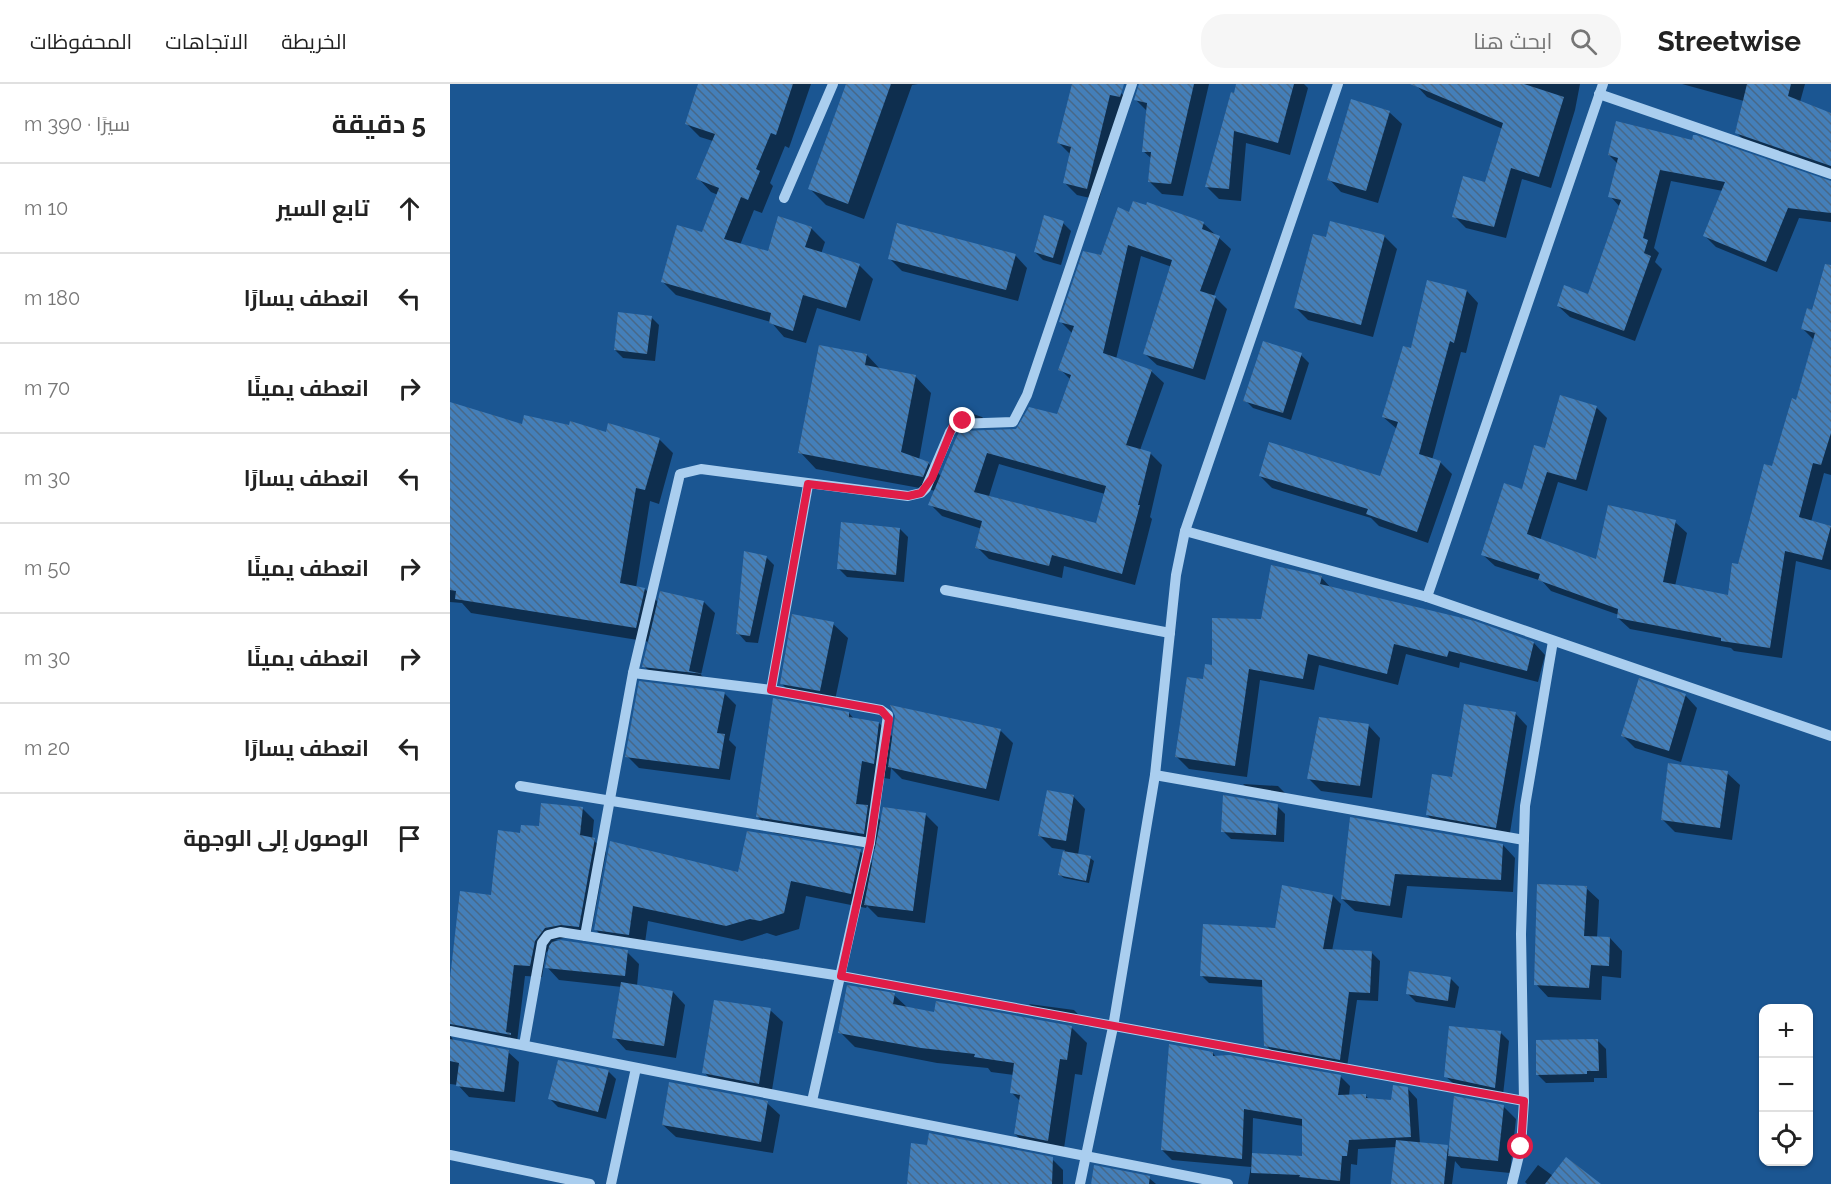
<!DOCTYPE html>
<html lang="ar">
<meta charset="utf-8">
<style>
:root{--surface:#fff;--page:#f6f6f6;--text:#222;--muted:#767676;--line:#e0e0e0}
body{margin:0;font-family:Raleway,Cairo,sans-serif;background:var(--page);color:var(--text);direction:rtl}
.controls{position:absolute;right:18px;bottom:18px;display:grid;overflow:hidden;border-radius:12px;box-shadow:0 2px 4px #0004}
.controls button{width:54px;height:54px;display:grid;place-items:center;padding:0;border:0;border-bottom:2px solid var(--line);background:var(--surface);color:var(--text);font:30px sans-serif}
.stop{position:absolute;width:18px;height:18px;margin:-14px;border:4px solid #e11d48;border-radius:50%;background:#fff}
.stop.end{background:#e11d48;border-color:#fff;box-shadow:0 2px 6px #0008}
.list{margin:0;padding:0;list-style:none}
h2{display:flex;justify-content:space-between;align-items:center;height:78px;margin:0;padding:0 24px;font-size:26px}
h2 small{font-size:20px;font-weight:400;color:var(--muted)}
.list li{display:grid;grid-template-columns:39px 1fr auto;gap:18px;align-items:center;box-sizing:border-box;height:90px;padding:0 24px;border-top:2px solid var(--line)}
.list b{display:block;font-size:22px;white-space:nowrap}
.list em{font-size:20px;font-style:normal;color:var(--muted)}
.icon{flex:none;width:33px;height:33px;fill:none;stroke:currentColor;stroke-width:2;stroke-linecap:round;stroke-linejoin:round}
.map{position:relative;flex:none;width:1381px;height:1100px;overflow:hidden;direction:ltr}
header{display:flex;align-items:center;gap:36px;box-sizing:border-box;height:84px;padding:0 30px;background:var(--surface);border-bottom:2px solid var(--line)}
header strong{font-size:28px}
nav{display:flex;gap:33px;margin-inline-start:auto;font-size:21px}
.search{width:420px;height:54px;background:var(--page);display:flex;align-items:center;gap:15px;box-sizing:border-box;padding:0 21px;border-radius:24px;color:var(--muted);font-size:22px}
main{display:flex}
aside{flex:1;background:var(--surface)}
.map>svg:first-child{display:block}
.shadow{fill:#0007;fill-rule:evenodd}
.building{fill:url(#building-back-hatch);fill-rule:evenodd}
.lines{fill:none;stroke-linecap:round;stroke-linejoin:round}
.minor{stroke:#aaceef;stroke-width:10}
.route{stroke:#e11d48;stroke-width:8}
</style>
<header>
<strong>Streetwise</strong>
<div class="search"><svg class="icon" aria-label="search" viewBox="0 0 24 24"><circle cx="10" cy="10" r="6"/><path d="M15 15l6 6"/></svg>ابحث هنا</div>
<nav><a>الخريطة</a><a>الاتجاهات</a><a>المحفوظات</a></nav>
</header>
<main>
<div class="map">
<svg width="1381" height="1100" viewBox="0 0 1381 1100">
<defs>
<pattern id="building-back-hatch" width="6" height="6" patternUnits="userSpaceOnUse" patternTransform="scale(1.5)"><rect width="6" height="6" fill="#447fb9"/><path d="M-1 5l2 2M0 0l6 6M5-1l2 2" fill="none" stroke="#486888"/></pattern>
</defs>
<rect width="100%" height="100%" fill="#1b5692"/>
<g class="shadow">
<polygon points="249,0 361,0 339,64 335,62 320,99 323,102 312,129 304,126 290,161 319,169 361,144 375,158 371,170 409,181 423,195 410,237 367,224 356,259 334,253 321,238 226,211 212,197 252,150 268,111 261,108 248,94 263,57 250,53 236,39"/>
<polygon points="403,0 468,0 462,1 414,135 376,121 360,105"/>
<polygon points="624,0 662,0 675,13 649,116 627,111 614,98 621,71 609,59"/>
<polygon points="690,0 759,0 733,112 712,110 700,98 702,75 693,67 697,27 686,16"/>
<polygon points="787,0 854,0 858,4 840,71 796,59 791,117 769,115 757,103"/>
<polygon points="1130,0 1125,26 1101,104 1072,95 1056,154 1016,144 1004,132 1036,100 1053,45 977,13 965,0"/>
<polygon points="1232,0 1355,0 1350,18 1381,31 1381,89 1298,60 1286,48 1294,17"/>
<polygon points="939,28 952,40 928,119 891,108 879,95"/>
<polygon points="1159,71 1381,98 1381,138 1349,134 1327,188 1266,163 1255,152 1273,107 1221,97 1204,164 1209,169 1205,178 1212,185 1185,257 1120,233 1108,222 1139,212 1170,123 1160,112 1168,80"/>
<path d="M698,120L754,140L781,165L764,212L777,225L755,296L707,281L694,269L722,183L691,172L666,275L701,287L714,299L690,366L700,369L712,381L700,433L702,435L685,501L614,482L612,494L539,475L527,463L532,445L492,432L480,420L486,407L366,385L350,368L417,271L431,286L465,292L481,309L469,376L478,379L492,393L567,346L608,332L621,296L610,285L623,250L611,238L679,130L698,124ZM549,380L655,410L647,441L539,412Z"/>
<polygon points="613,139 621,147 611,181 593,176 585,168"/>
<polygon points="934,152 947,165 923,253 858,236 846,224 877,155"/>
<polygon points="565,171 577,184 568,217 452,187 440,175"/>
<polygon points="1370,206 1381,209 1381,391 1374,389 1361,438 1381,443 1381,486 1346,477 1332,574 1284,567 1281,564 1180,545 1168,534 1169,531 1101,507 1092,497 1045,482 1033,471 1096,366 1146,323 1157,334 1137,407 1108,398 1090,457 1147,477 1225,438 1237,449 1225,502 1279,512 1347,317 1365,257 1352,244 1363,228"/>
<polygon points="1017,207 1028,219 1016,269 1011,268 982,376 991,379 1002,390 978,459 929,442 921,434 822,404 810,392 931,394 947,345 933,333 962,266"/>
<polygon points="201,233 209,241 205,277 173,274 165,266"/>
<polygon points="851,271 859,279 841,336 803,324 795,316"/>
<polygon points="0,320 73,341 209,355 223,369 209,420 200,417 186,504 195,505 209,519 254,518 265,529 251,591 262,600 205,593 194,582 200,558 21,529 12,519 0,518"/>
<polygon points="517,328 532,333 543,343 528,344 516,332"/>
<polygon points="450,445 458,453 454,498 397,493 389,485"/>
<polygon points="316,473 324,481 308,559 296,558 288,549"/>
<polygon points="871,493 882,505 1084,559 1095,571 1088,598 1010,578 1009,584 956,570 948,601 869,581 864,606 810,596 797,693 739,685 727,673 754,597 763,583 812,536"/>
<polygon points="383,540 398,554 384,621 346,614 331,599"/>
<polygon points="274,609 286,621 279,656 286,663 280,696 189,684 177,672"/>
<polygon points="1235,611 1247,624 1231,678 1185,664 1173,652"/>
<polygon points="399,629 405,636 429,639 444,654 550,646 563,659 549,717 452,695 441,684 440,695 428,693 423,729 431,737 476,731 488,743 475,839 428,833 417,822 416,824 356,812 349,845 326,852 317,849 292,857 198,837 194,866 161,861 145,845 161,759 290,789 410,767 423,780 426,765 324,749 307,732"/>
<polygon points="1065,629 1077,642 1059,755 990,743 977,731 1003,695"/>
<polygon points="918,641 930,654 922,714 871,707 859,695 863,666"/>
<polygon points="1277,689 1290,701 1282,756 1225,748 1213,736"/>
<polygon points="793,700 828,702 836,710 799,706"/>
<polygon points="623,712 635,725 628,771 640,774 644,777 639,799 614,794 610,791 615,766 602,764 590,752"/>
<polygon points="827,722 835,730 834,758 781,755 773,747"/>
<polygon points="132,724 144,736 142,755 156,768 140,854 123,852 104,856 177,868 189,880 187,902 223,908 235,921 226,974 176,966 164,953 172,903 109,896 97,883 100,864 96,869 92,893 75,892 67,958 0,946 0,907 72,750"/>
<polygon points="1053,761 1065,774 1063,808 957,802 952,834 905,827 892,815 899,766"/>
<polygon points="1136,804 1149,816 1147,854 1160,854 1172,867 1171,894 1152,892 1151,916 1098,913 1086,900"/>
<polygon points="883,812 891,820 882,867 921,868 930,877 928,917 907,916 897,983 824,970 816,961 814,903 759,899 751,891"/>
<polygon points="1000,894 1009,903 1005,924 966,918 958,910"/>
<polygon points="444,911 458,924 486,930 621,943 637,959 632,991 625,990 613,1071 581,1065 565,1050 570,1017 562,1009 564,991 541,988 538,984 487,979 405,963 390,948"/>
<polygon points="579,920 624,926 640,943 593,934"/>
<polygon points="320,926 333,938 321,1012 266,1001 254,988"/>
<polygon points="1051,949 1059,957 1053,1011 1004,1000 995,992"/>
<polygon points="0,951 4,957 58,968 69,978 65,1018 19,1013 8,1001 0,1000"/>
<polygon points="1148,957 1156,965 1157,994 1144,994 1144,998 1096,999 1088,991"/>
<path d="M763,969L766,973L891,993L900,1002L899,1012L915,1011L920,1016L943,1018L958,1005L967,1015L970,1060L1000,1065L1053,1022L1066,1035L1060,1089L1011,1084L1005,1077L1002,1100H943L947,1063L908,1065L907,1081L901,1080L900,1100H798L801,1083L722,1076L712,1066ZM803,1034L853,1042V1073L802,1071Z"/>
<polygon points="158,987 166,995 156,1035 108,1023 100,1015"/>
<polygon points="317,1019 330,1031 323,1069 226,1053 213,1041"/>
<polygon points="602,1075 613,1086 613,1100 458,1100"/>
<polygon points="1088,1081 1103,1092 1148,1100 1077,1100 1075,1098"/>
<polygon points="699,1094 706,1100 642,1100"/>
</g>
<g class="building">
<polygon points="248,0 343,0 326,51 321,49 306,85 310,87 298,116 291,113 274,155 318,167 328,132 362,143 355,163 410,180 396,224 353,211 343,247 319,239 321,229 211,198 227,141 252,148 269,104 246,95 265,50 235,40"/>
<polygon points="396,0 441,0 398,120 358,105"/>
<polygon points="622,0 674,0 670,13 660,11 637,105 613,99 621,63 607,59"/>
<polygon points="689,0 744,0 721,100 698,98 701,68 692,68 697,19 684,16"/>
<polygon points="786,0 844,0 828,59 784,47 779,105 755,103 781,8 784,9"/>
<polygon points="960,0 1074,0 1114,13 1089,93 1061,84 1044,143 1002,133 1013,92 1035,98 1053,39"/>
<polygon points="1297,0 1341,0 1338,12 1381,29 1381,82 1285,49"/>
<polygon points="901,15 940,27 916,107 877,96"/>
<polygon points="1166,37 1242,56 1243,51 1246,51 1381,97 1381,129 1338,124 1316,178 1253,152 1275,98 1210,86 1193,154 1198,156 1194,169 1201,172 1174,247 1107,222 1114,201 1138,210 1171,116 1158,113 1168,74 1158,71"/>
<path d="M683,117L696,121L697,118L754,138L752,145L770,152L750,207L766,212L743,285L693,270L722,176L678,161L653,269L702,286L676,361L701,368L688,421H690L672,490L602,471L599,482L525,464L532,437L478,421L507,352L510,347L566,345L579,323L607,330L621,291L608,286L624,242L609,238L633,167L651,171L668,123L679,128ZM537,369L656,402L646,439L524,408Z"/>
<polygon points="594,131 614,137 603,174 584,168"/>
<polygon points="880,137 935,151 911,241 844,224 863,150 876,153"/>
<polygon points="447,139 566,170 556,206 438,175"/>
<polygon points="1375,180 1381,181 1381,349 1371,381 1363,379 1349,433 1381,442 1372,476 1335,467 1320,564 1271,557 1271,554 1167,534 1168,525 1088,496 1090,490 1031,471 1054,399 1072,405 1084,361 1095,364 1110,311 1147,322 1126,396 1097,388 1077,450 1146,475 1158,421 1226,436 1213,498 1278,511 1282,479 1288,480 1314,380 1322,382 1342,314 1346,316 1365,249 1351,245 1357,224 1362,226"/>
<polygon points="977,196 1017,206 1004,259 1000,257 969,370 991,377 967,448 916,430 918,425 809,392 819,358 930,392 948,338 932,333 953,262 961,264"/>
<polygon points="168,228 202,232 197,270 164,266"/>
<polygon points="813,257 852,269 833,329 793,317"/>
<polygon points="369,261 417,270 415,281 466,291 451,368 479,378 473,393 348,369"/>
<polygon points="0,318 72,340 74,331 119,341 120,337 156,348 158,339 210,354 195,406 186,404 170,499 195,504 186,544 5,515 6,507 0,506"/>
<polygon points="391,438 450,444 446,491 387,485"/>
<polygon points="294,467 317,472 300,552 286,550"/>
<polygon points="821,481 872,492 870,500 1025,537 1084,558 1077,587 999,567 997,573 944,560 937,590 858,570 853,595 799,585 785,682 725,673 737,593 753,595 755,580 762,581 762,534 811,535"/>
<polygon points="210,507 254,517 239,587 254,590 192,583"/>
<polygon points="342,530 384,538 370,607 330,600"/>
<polygon points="1189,594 1236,610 1219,667 1171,652"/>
<polygon points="189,597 275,608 267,649 275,650 269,685 175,673"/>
<polygon points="323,614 399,628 399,633 429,638 424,680 412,677 406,720 418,721 414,750 306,733"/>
<polygon points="1014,620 1066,628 1046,744 976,731 982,690 1002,693"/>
<polygon points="440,621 551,645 536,705 438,683 445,632"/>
<polygon points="869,633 919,640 910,702 857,695"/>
<polygon points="1218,679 1278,687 1270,744 1211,736"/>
<polygon points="597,706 624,711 616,757 588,752"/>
<polygon points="773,711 828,720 826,751 771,748"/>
<polygon points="91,719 133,723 130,751 145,754 129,843 111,841 95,844 85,857 80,882 64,881 56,948 61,949 61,951 0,940 0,894 10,807 41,811 48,746 70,749 71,741 89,742"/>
<polygon points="433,723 476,729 463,827 414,821"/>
<polygon points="900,733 1053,760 1051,796 945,790 940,822 891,815"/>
<polygon points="297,747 411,765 401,810 341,797 334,829 310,837 300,835 276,842 183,822 179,851 144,846 160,757 288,788"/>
<polygon points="613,767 641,772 636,797 608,791"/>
<polygon points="1087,800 1137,802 1134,852 1160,853 1159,882 1141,881 1139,904 1084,901"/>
<polygon points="832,801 883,811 873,865 922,867 920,909 899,908 890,976 814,962 812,896 750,892 753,840 825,844"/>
<polygon points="110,856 178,866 175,892 95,884 99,862 102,858"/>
<polygon points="959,887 1001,893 998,917 956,910"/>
<polygon points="171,898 223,907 214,962 162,954"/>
<polygon points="397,901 445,909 443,920 484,928 486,917 622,942 617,976 610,975 598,1057 564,1050 570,1011 560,1009 564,979 524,973 525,970 471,964 388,949"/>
<polygon points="264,916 321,924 309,1000 252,989"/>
<polygon points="999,942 1051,947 1045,1004 994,993"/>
<polygon points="0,955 59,966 54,1008 6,1002 9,979 0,977"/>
<polygon points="1148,955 1149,987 1137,987 1137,990 1086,991 1086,956"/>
<polygon points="719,960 763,968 763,972 780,971 891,991 888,1011 916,1010 916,1014 941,1016 943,1001 958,1003 961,1053 899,1056 897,1072 892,1072 890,1097 849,1093 850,1091 801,1089 802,1069 852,1072 852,1035 794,1025 792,1075 711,1066"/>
<polygon points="108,976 159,986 148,1028 98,1015"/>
<polygon points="219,998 318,1017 311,1058 212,1041"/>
<polygon points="1004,1012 1054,1021 1048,1077 998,1072"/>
<polygon points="479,1049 603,1073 602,1100 457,1100 461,1059 477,1061"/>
<polygon points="946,1056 998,1061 994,1100 941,1100"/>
<polygon points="1116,1073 1151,1100 1095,1100"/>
<polygon points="644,1081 700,1092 699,1100 641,1100"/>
</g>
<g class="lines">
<g class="minor">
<polyline points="1149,10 1381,90"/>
<polyline points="334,114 383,0"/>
<polyline points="735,447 977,513 1381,652"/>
<polyline points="495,506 720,549"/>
<polyline points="977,513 1153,0"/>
<polyline points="183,589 321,606 431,626 438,631 420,759 362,1017"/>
<polyline points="321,606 358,401"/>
<polyline points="705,691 1074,756"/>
<polyline points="70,702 420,759"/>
<polyline points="135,852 183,589 230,390 251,385 458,412 471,409 476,404 500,348 506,340 563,338 577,311 682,0"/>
<polyline points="0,947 778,1100"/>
<polyline points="74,961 92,859 98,851 110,848 391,892 1074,1017"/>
<polyline points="0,1071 140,1100"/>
<polyline points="161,1100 186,984"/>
<polyline points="630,1100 663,943 705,691 726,491 735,447 888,0"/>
<polyline points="1062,1100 1071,1063 1074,1017 1071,850 1075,722 1103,557"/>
</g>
</g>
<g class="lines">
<polyline class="route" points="513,337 503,342 482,394 471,409 458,412 358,400 321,606 431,626 439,635 420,759 391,892 1074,1017 1071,1063"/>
</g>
</svg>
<div class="controls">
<button>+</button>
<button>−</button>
<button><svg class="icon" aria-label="locate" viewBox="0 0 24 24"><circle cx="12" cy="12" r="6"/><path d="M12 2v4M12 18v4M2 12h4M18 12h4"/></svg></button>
</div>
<div class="stop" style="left:1071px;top:1063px"></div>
<div class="stop end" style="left:513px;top:337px"></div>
</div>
<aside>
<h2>5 دقيقة<small>سيرًا · 390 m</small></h2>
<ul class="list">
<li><svg class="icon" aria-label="ahead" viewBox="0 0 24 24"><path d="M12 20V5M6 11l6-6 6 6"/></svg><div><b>تابع السير</b></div><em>10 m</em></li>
<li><svg class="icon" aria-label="left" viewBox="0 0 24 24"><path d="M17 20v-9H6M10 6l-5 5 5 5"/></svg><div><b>انعطف يسارًا</b></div><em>180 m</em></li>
<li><svg class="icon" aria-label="right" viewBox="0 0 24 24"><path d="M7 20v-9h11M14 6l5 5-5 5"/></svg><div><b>انعطف يمينًا</b></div><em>70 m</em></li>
<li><svg class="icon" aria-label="left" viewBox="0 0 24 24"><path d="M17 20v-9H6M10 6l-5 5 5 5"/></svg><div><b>انعطف يسارًا</b></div><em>30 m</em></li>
<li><svg class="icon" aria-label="right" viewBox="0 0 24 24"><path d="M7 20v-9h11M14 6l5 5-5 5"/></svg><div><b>انعطف يمينًا</b></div><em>50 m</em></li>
<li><svg class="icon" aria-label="right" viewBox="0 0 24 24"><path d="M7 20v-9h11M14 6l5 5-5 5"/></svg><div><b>انعطف يمينًا</b></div><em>30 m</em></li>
<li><svg class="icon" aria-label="left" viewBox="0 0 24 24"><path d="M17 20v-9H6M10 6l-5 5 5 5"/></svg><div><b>انعطف يسارًا</b></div><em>20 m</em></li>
<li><svg class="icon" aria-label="arrive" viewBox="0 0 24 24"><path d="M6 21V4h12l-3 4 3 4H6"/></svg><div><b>الوصول إلى الوجهة</b></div></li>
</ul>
</aside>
</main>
